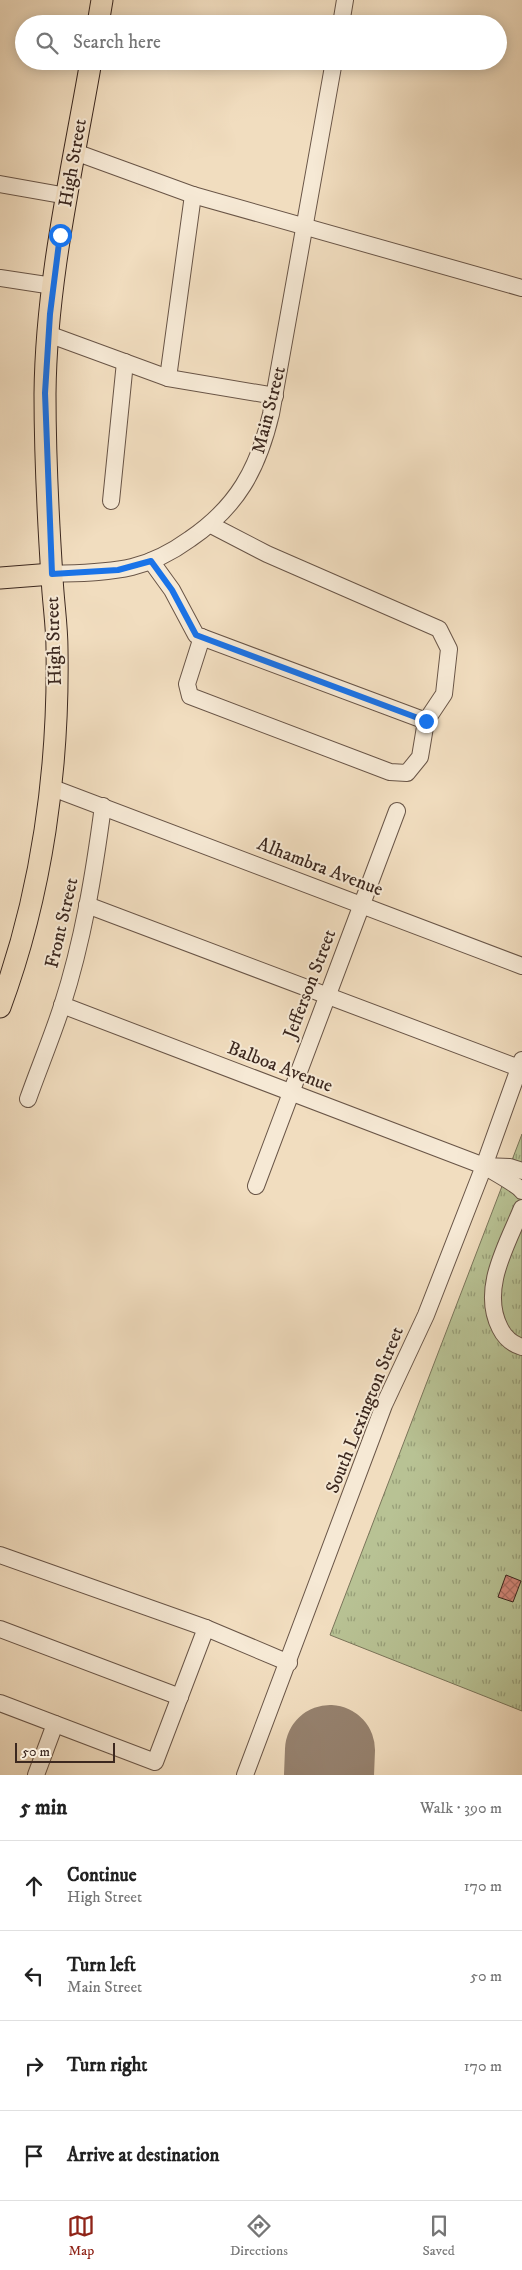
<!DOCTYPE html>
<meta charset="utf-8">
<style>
:root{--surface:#fff;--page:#f6f6f6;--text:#222;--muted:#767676;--line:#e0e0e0;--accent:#8f2418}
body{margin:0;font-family:"IM FELL DW Pica",serif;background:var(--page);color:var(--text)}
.scale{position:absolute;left:15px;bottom:12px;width:100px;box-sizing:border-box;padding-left:5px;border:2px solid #3c281f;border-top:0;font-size:14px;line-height:18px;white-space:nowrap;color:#3c281f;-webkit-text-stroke:4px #f6e9d5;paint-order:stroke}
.stop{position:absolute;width:15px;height:15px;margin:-11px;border:4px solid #1a73e8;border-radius:50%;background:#fff}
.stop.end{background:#1a73e8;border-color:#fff;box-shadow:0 1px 5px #0008}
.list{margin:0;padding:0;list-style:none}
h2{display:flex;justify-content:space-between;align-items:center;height:65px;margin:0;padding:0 20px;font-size:21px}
h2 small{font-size:16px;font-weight:400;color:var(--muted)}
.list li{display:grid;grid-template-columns:32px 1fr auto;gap:15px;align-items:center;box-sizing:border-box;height:90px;padding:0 20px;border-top:1px solid var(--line)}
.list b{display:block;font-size:19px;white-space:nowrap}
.list p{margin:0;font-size:16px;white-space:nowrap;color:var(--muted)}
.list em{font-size:16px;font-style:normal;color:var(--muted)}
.icon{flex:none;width:28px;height:28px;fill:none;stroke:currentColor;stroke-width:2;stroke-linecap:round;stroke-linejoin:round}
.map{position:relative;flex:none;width:522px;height:1775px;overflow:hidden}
.search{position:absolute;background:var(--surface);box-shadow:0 2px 12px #0003;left:15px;right:15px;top:15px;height:55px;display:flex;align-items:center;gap:12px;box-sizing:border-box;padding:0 18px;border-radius:28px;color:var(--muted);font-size:19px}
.sheet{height:425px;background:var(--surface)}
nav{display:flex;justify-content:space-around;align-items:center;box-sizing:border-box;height:70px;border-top:1px solid var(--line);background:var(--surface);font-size:14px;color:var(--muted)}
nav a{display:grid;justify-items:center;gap:2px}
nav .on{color:var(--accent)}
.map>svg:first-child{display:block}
.grass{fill:url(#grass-tufts);stroke:#7a755a}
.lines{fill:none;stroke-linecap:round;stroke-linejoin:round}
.runway{stroke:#96826f;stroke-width:90}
.building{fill:url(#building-cross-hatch);stroke:#3c281f}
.minor-casing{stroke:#695547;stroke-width:18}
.major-casing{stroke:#3c281f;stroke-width:23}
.minor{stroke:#f6e9d5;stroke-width:16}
.major{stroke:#f1ddbf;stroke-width:21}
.route{stroke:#1a73e8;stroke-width:6}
.labels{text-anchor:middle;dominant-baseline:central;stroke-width:4;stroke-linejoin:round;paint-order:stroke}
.street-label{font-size:19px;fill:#3c281f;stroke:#f6e9d5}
</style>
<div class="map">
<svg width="522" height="1775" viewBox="0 0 522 1775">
<defs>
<pattern id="grass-tufts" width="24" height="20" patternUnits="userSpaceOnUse" patternTransform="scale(1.25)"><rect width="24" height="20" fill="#b8c294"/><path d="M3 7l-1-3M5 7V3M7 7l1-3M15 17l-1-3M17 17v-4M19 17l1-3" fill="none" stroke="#979e78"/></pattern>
<pattern id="building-cross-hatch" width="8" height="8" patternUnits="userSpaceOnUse" patternTransform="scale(1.25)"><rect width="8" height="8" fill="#d2887a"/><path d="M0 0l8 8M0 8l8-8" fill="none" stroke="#ac6f63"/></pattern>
</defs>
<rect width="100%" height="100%" fill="#f1ddbf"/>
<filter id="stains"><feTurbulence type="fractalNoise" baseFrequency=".004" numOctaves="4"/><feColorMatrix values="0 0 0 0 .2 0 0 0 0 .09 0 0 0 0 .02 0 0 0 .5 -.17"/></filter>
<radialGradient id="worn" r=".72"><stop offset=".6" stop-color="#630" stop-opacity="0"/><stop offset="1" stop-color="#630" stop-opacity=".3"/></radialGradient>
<polygon class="grass" points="522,1134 522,1711 330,1635"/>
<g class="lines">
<polyline class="runway" points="329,1775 330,1750"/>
</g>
<polygon class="building" points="506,1575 521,1581 513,1602 498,1597"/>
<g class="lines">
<g class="minor-casing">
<g id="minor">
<polyline points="341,24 345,0"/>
<polyline points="75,152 193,195 522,288"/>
<polyline points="0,184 67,196"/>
<polyline points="0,278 53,286"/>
<polyline points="48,334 168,378 275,396"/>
<polyline points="168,378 193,195"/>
<polyline points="111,501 125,362"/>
<polyline points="151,561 172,590 196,635 426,721 444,694 449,649 439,629 267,554 211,525"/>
<path d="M52,574C78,573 106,573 132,567C153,562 172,552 190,539C237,507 258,469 271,414L334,61"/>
<polyline points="202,637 187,684 190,696 390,772 407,773 420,757 426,721"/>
<polyline points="50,787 522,966"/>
<polyline points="87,905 519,1068"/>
<path d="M62,1005L484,1166C492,1171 518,1185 522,1191"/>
<path d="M28,1099C39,1068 52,1037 62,1006C83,941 94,874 103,806"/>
<polyline points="484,1166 510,1167 522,1171"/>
<polyline points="256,1186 397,811"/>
<path d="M522,1208C507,1245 480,1289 500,1328C505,1338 512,1344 522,1347"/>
<polyline points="0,1555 206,1628 289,1663"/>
<polyline points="0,1629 180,1697"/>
<polyline points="0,1703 155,1762 206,1628"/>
<polyline points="36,1775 55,1724"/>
<polyline points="245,1775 384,1405 426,1315 484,1166 522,1060"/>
</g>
</g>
<g class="major-casing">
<g id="major">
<polyline points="98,24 102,0"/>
<polyline points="0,578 52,574"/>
<path d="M0,1007C42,894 59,769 57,649C57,625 53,601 52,577C48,516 45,455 45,394C46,282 72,171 91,61"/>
</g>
</g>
<use href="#minor" class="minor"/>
<use href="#major" class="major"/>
</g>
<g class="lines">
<polyline class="route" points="60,235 50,314 45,393 52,574 118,570 151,561 172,590 196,635 426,721"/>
</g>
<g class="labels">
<g class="street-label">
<text transform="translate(73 163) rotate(-80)">High Street</text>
<text transform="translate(269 410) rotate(-76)">Main Street</text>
<text transform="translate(54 641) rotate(-92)">High Street</text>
<text transform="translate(320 867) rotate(21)">Alhambra Avenue</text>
<text transform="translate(62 923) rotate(-77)">Front Street</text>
<text transform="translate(310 984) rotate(-69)">Jefferson Street</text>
<text transform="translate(280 1067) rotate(21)">Balboa Avenue</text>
<text transform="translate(365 1410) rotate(-68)">South Lexington Street</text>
</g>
</g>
<rect width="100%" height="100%" filter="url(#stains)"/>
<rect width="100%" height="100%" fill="url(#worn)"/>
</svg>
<div class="scale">50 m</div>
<div class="stop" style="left:60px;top:235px"></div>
<div class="stop end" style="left:426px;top:721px"></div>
<div class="search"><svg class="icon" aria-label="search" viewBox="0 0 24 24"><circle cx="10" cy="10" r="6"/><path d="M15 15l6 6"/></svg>Search here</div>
</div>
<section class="sheet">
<h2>5 min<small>Walk · 390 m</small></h2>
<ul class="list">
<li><svg class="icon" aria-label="ahead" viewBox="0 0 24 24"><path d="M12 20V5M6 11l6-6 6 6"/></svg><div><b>Continue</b><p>High Street</p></div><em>170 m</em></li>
<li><svg class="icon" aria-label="left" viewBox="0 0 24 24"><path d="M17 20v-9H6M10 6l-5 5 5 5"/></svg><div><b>Turn left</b><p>Main Street</p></div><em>50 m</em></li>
<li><svg class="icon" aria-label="right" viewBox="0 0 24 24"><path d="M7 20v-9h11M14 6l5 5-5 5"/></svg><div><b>Turn right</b></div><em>170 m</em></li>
<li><svg class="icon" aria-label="arrive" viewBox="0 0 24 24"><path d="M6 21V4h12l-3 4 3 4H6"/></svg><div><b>Arrive at destination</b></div></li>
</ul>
</section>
<nav>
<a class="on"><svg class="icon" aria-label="map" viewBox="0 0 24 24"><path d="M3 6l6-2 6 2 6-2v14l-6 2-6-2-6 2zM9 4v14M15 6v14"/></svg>Map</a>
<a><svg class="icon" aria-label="directions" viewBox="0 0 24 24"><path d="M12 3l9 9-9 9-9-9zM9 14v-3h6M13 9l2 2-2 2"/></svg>Directions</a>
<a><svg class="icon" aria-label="saved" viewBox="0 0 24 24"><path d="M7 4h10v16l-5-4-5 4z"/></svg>Saved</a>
</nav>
